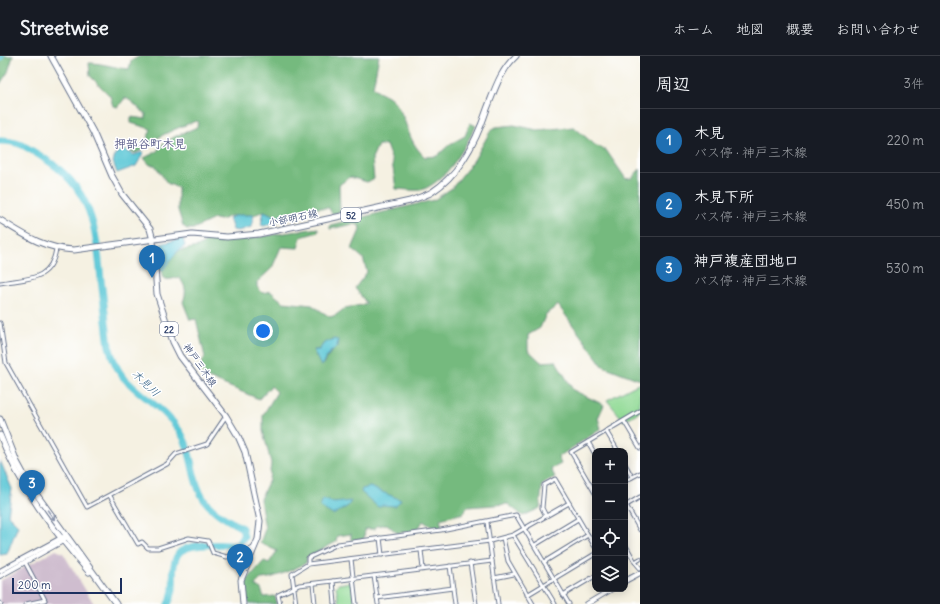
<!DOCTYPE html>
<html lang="ja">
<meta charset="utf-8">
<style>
:root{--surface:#171b24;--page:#20242c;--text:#f1f3f6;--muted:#9ea1a6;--line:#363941;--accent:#1f6fb2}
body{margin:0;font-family:Delius,"Klee One",sans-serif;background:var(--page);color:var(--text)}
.controls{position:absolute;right:12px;bottom:12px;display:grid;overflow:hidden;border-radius:8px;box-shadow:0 2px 10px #0003}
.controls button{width:36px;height:36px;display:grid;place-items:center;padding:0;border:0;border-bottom:1px solid var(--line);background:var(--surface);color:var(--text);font:20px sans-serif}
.scale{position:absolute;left:12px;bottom:10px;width:110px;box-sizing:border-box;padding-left:4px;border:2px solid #1b2f5e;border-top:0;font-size:11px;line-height:14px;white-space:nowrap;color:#1b2f5e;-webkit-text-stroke:3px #fff;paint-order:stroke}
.you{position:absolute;left:263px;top:275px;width:14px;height:14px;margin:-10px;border:3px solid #fff;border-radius:50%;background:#1a73e8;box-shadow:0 0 0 6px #1a73e833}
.badge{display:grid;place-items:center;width:26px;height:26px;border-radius:50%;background:var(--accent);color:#fff;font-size:13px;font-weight:700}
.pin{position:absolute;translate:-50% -33px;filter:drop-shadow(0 1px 2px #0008)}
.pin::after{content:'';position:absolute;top:21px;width:14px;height:12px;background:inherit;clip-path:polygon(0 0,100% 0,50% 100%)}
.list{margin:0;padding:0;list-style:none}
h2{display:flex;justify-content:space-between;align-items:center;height:52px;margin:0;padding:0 16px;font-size:17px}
h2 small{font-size:13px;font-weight:400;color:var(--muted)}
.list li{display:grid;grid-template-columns:26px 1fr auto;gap:12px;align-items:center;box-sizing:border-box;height:64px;padding:0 16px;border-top:1px solid var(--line)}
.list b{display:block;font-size:15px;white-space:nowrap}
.list p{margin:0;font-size:13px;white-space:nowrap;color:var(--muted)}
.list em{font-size:13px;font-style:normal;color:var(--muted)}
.icon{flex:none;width:22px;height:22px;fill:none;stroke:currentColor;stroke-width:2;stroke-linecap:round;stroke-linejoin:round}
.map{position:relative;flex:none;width:640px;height:548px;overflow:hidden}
header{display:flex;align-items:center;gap:24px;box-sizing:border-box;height:56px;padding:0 20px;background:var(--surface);border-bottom:1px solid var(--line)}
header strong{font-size:19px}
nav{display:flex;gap:22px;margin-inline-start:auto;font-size:14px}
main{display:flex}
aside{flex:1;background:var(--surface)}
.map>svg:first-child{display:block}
.industrial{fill:#cfbdcf}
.green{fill:#91da95;stroke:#56847a}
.forest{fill:#74ba7e;stroke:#48746e;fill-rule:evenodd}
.water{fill:#5cc7d6;stroke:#3c7b9a}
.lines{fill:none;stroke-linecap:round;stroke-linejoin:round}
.river{stroke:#5cc7d6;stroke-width:7}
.minor-casing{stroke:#67738c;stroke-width:5}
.tertiary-casing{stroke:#67738c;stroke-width:6}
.primary-casing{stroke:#67738c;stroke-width:7}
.minor{stroke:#fff;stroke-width:3}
.tertiary{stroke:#fff;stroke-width:4}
.primary{stroke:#fff;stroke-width:5}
.oneway{stroke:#8d97ae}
.labels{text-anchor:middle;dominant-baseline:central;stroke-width:3;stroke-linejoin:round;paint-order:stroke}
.shield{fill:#fff;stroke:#5f6d8e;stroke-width:1}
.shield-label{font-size:9px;font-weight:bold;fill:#1b2f5e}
.street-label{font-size:10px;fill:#1b2f5e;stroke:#fff}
.water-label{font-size:11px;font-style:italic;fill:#2e5d82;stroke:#fff}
.quarter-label{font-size:12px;font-weight:bold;fill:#595b89;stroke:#fff}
</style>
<header>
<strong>Streetwise</strong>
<nav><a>ホーム</a><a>地図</a><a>概要</a><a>お問い合わせ</a></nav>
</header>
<main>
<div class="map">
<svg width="640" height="548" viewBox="0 0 640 548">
<rect width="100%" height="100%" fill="#fff"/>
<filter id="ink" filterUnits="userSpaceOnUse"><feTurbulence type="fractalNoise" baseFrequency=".025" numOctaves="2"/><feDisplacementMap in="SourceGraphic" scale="8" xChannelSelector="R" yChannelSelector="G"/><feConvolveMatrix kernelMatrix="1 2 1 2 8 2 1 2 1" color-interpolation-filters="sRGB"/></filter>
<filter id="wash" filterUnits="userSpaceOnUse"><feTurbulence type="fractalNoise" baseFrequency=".012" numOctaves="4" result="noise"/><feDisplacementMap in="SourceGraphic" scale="16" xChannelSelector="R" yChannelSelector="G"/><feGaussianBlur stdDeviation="0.9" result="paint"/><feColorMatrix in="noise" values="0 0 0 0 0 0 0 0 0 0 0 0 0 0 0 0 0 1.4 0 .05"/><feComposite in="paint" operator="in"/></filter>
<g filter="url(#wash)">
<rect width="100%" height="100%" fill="#f5f1e2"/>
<polygon class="industrial" points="56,494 63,497 94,548 0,548 0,525"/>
<g class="green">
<polygon points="640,327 640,355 624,365 607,344"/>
<polygon points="350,526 352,527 354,548 339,548 336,530 339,528"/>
</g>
<g class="forest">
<polygon points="0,0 13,0 8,16 0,28"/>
<path d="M140,0H379L373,31C379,37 388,38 393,44C409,63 405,83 425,101L437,100L450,88L465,80L470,67L476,70C464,92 449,122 424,133C417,136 404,133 396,133L392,105L386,89H378L372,102L374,123L367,126L350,121L339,129L340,156L332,158L329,152C307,151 297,154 277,161L264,155L254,159L230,160L221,164L214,163L193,173H187L183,170L178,154V132L167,127L155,109H150L144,102L156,96L162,89L174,81L197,71L199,66L196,65C185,69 172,74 161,80C151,86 148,92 135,97L130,95L146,86L151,73L131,67V61L146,63V58C139,54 132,44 125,42L118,51L113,50L110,40L90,20L89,7C103,7 115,12 129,13L131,5Z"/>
<path d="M514,69L537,74L574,71L595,89L606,94L626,123L632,122L640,113V324L603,310L558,249L546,258L540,272L528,279V294L541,306L556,305L573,334L604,349L598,362L601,373L558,401L561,408L551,413L555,421L542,429L540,452L523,460L508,448L467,451L464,457L440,463L442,471L435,473L423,465L417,475L397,477L387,468L376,470L375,473H365L364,483L351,484V478L337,480L336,486L307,501L306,507C294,513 273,523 261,523L255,529L261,533L264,541L275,540L277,548H250L247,546L246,525L264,505L269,507L277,495L260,487L265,473L260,443L269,424L271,407L263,375V359L277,336L271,330L259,343L206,321L198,313L205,301L196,263L190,264L183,246C187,235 186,231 179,221C173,223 167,225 162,221V215L178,195L198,191L210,183L231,185L318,172V176L301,181L298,192L281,191L272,212L257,226V231L263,237L270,235L283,246L312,249L330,261L336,259L345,252L367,248L355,232L367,216L363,202L352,193L360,174L359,169L353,168L330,173V169L434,144L452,132L474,104L491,74L496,71ZM333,283V293L323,308L314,294H319L324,287Z"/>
</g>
<g class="water">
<polygon points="125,94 134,99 143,96 143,98 136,110 117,117 113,106 116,97"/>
<polygon points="264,155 277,161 286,157 288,162 264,170 261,169"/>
<polygon points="238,159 254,159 251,171 238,175 233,174 229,162"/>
<polygon points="183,182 185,190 178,195 162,215 158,214 158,196 161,188"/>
<polygon points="333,283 338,284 337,291 331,295 321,310 313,294 319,294 324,287"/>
<polygon points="0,404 12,433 8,459 18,469 7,498 0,499"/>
<polygon points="370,431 399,443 401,444 395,450 382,449 378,451 361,436 362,433"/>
<polygon points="323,443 334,447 351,445 348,450 333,459 320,451"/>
</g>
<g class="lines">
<g class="river">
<polyline points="0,2 1,0"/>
<path d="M0,85C19,85 26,91 42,101C92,131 96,171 101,224C104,246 106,268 109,290C112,301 116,312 123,321C140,340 164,352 179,374C194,395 190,424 205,445C214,457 230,465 242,472L244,481L236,490C223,488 192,487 181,495C177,498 175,504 174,509C172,523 176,535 168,548"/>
</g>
</g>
</g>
<g filter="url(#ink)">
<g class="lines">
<g class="minor-casing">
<g id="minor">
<path d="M0,227C27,222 51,226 56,193"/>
<polyline points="0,267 6,307 87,451 167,408 176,398 207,388 226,360"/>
<polyline points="624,365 640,392"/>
<polyline points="606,375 618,395"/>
<polyline points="588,386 595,398"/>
<polyline points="625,408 632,421"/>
<polyline points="625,425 640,417"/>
<polyline points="595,437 571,396 640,355"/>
<polyline points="110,440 138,488 142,486 148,492 158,492 189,482 208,485 213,497 227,501 254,492"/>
<polyline points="626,449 640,474"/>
<polyline points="625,450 640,441"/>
<polyline points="546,460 542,452 544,429 555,423 595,491"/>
<polyline points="487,466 492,505"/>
<polyline points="513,479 555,548"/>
<polyline points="380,482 382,499"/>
<polyline points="503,482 508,505 533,548"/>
<polyline points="625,488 635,506"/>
<polyline points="535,489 578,463"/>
<polyline points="421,494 423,513"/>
<polyline points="351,503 356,548"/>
<polyline points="640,503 635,506 640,512"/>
<polyline points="25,506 45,544 26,548"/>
<polyline points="544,506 588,479"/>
<polyline points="470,507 476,548"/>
<polyline points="308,508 308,502 338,488 441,474 516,459 569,548"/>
<polyline points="450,510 455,548"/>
<polyline points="374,520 378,548"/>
<polyline points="494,522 514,518"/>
<polyline points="313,528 315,548"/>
<polyline points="527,539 595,498"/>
<polyline points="563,539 595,520"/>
<polyline points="377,542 453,532"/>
<polyline points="0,547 1,548"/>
<polyline points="280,548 278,539 299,529 333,525"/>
<polyline points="296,548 292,518 308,508 490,485 513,479 569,447"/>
<polyline points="335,548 333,525 492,505 498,548"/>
</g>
</g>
<g class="tertiary-casing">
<g id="tertiary">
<polyline points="0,515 63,481"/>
<polyline points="0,520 63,485 66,481"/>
<polyline points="625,525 640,517"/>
<polyline points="587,548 612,533"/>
</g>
</g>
<g class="primary-casing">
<g id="primary">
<polyline points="51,0 93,76 112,120 122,138 150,173 153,184 157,238 173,286 180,300 226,360 238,380 245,396 260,465 258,483 241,524 243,548"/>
<path d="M0,164C26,180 43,192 74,194L192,178L227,181L259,178L410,145C417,142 425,140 432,136C460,118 477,83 487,53C495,33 500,15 516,0"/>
<polyline points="0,363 17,406 29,428 116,548"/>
<path d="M0,379C20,431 53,474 89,516"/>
</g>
</g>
<use href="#minor" class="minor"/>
<use href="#tertiary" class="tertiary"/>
<use href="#primary" class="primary"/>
</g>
<defs><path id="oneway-shaft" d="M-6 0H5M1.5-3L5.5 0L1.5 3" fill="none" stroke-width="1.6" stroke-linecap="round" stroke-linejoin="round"/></defs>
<use class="oneway" href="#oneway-shaft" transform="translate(51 459) rotate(54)"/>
</g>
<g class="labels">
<g class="shield">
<rect x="341" y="152" width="20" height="14" rx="3"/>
<rect x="160" y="266" width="18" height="14" rx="3"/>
</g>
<g class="shield-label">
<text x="351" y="159">52</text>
<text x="169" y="273">22</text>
</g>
<g class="street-label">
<text transform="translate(293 162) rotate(-12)">小部明石線</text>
<text transform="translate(200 309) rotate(55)">神戸三木線</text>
</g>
<g class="water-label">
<text transform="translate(146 327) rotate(44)">木見川</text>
</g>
<g class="quarter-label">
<text x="150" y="87">押部谷町木見</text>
</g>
</g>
</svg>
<div class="controls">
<button>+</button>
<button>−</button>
<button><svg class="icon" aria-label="locate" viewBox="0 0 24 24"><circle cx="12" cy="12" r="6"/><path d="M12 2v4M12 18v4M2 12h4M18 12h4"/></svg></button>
<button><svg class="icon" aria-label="layers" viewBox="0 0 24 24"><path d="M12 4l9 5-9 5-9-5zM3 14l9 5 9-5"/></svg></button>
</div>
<div class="scale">200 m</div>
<div class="you"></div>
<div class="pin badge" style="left:152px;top:222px">1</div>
<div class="pin badge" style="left:240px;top:521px">2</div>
<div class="pin badge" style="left:32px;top:447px">3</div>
</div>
<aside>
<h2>周辺<small>3件</small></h2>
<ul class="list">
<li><span class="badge">1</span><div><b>木見</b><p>バス停 · 神戸三木線</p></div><em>220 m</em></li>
<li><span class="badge">2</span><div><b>木見下所</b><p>バス停 · 神戸三木線</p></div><em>450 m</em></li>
<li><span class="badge">3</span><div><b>神戸複産団地口</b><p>バス停 · 神戸三木線</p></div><em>530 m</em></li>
</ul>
</aside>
</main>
